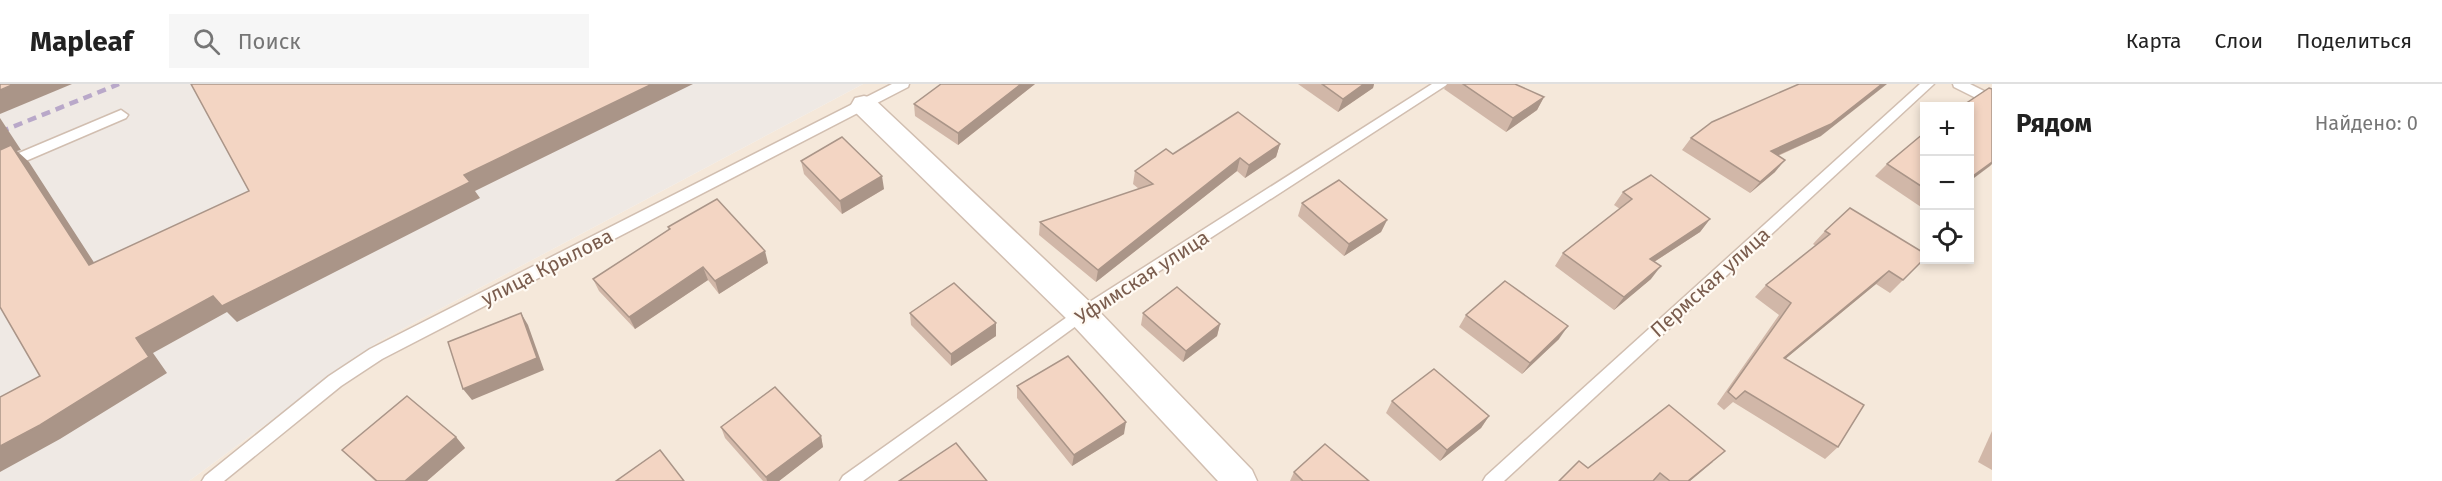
<!DOCTYPE html>
<html lang="ru">
<meta charset="utf-8">
<style>
:root{--surface:#fff;--page:#f6f6f6;--text:#222;--muted:#767676;--line:#e0e0e0}
body{margin:0;font-family:"Fira Sans",sans-serif;background:var(--page);color:var(--text)}
.controls{position:absolute;right:18px;top:18px;display:grid;overflow:hidden;border-radius:0px;box-shadow:0 3px 9px #0003}
.controls button{width:54px;height:54px;display:grid;place-items:center;padding:0;border:0;border-bottom:2px solid var(--line);background:var(--surface);color:var(--text);font:30px sans-serif}
.list{margin:0;padding:0;list-style:none}
h2{display:flex;justify-content:space-between;align-items:center;height:78px;margin:0;padding:0 24px;font-size:26px}
h2 small{font-size:20px;font-weight:400;color:var(--muted)}
.icon{flex:none;width:33px;height:33px;fill:none;stroke:currentColor;stroke-width:2;stroke-linecap:round;stroke-linejoin:round}
.map{position:relative;flex:none;width:1992px;height:397px;overflow:hidden}
header{display:flex;align-items:center;gap:36px;box-sizing:border-box;height:84px;padding:0 30px;background:var(--surface);border-bottom:2px solid var(--line)}
header strong{font-size:28px}
nav{display:flex;gap:33px;margin-inline-start:auto;font-size:21px}
.search{width:420px;height:54px;background:var(--page);display:flex;align-items:center;gap:15px;box-sizing:border-box;padding:0 21px;border-radius:0px;color:var(--muted);font-size:22px}
main{display:flex}
aside{flex:1;background:var(--surface)}
.map>svg:first-child{display:block}
.residential{fill:#f5e8da;fill-rule:evenodd}
.industrial{fill:#efe9e4}
.lines{fill:none;stroke-linecap:round;stroke-linejoin:round}
.service-casing{stroke:#d1beb0;stroke-width:3}
.minor-casing{stroke:#d1beb0;stroke-width:3}
.service{fill:#fff;fill-rule:evenodd}
.minor{fill:#fff;fill-rule:evenodd}
.rail{stroke:#b9a8c9;stroke-width:4.5;stroke-dasharray:9 6;stroke-linecap:butt}
.wall{fill:#d1b7a8}
.shaded-wall{fill:#aa9588}
.building{fill:#f3d5c3;stroke:#aa9588;stroke-width:1.5}
.labels{text-anchor:middle;dominant-baseline:central;stroke-width:4.5;stroke-linejoin:round;paint-order:stroke}
.street-label{font-size:20px;fill:#7a5c4d;stroke:#fffaf3}
</style>
<header>
<strong>Mapleaf</strong>
<div class="search"><svg class="icon" aria-label="search" viewBox="0 0 24 24"><circle cx="10" cy="10" r="6"/><path d="M15 15l6 6"/></svg>Поиск</div>
<nav><a>Карта</a><a>Слои</a><a>Поделиться</a></nav>
</header>
<main>
<div class="map">
<svg width="1992" height="397" viewBox="0 0 1992 397">
<rect width="100%" height="100%" fill="#fdf6ec"/>
<path class="residential" d="M863,0H1992V397H189L378,258ZM1924,22H1970V176H1924Z"/>
<polygon class="industrial" points="0,0 863,0 378,258 189,397 0,397"/>
<g class="lines">
<g class="service-casing">
<g id="service">
<polygon points="892,0 909,0 908,3 382,275 341,302 224,397 202,397 205,392 329,292 370,265"/>
<polygon points="1432,0 1448,0 1087,234 863,397 840,397 843,392 1077,226"/>
<polygon points="1920,0 1934,0 1504,397 1483,397 1486,392"/>
<polygon points="1953,0 1970,0 1992,11 1992,22 1954,3"/>
<polygon points="121,26 128,31 126,34 0,88 0,77"/>
</g>
</g>
<g class="minor-casing">
<polygon id="minor" points="864,12 873,14 1093,221 1252,386 1257,397 1218,397 1071,239 855,28 851,21 855,14"/>
</g>
<use href="#service" class="service"/>
<use href="#minor" class="minor"/>
<polyline class="rail" points="0,48 119,0"/>
</g>
<g class="wall">
<polygon points="1035,0 958,61 915,32 914,20"/>
<polygon points="1298,0 1374,0 1373,4 1338,28"/>
<polygon points="1447,0 1515,0 1544,13 1537,26 1506,48 1444,5"/>
<polygon points="1924,49 1924,125 1875,92 1887,80"/>
<polygon points="1821,52 1778,72 1775,88 1750,109 1682,66 1691,54"/>
<polygon points="1280,60 1276,73 1245,94 1237,87 1096,198 1039,151 1040,138 1139,105 1133,100 1135,87 1173,70"/>
<polygon points="801,77 884,105 842,130 804,90"/>
<polygon points="1623,108 1710,135 1700,148 1654,178 1651,195 1614,226 1555,182 1563,169 1620,125 1614,121"/>
<polygon points="1302,119 1387,136 1381,148 1344,172 1298,132"/>
<polygon points="668,143 768,179 719,210 708,196 635,245 599,207 593,195 669,146"/>
<polygon points="1825,147 1903,196 1890,209 1876,200 1785,275 1838,363 1825,375 1733,318 1724,326 1717,320 1779,231 1755,213 1766,201 1816,162 1813,160"/>
<polygon points="910,229 996,252 951,282 911,241"/>
<polygon points="1143,229 1220,240 1217,252 1183,278 1141,241"/>
<polygon points="1466,231 1559,255 1522,290 1459,243"/>
<polygon points="1017,302 1124,350 1072,382 1017,314"/>
<polygon points="1392,317 1489,332 1481,344 1440,377 1386,329"/>
<polygon points="721,343 821,352 823,363 779,397 763,397 725,354"/>
<polygon points="1992,347 1992,386 1978,378"/>
<polygon points="456,353 465,364 427,397 375,397 342,366"/>
<polygon points="1713,378 1690,397 1559,397 1588,384"/>
<polygon points="1294,388 1369,397 1290,397"/>
</g>
<g class="shaded-wall">
<polygon points="14,0 72,0 0,30 0,6"/>
<polygon points="652,0 693,0 475,107 480,114 237,238 227,228 153,269 167,289 60,355 0,388 0,362 136,254 213,212"/>
<polygon points="1021,0 1035,0 958,61 958,49"/>
<polygon points="1364,0 1374,0 1373,4 1338,28 1343,15"/>
<polygon points="1882,0 1887,0 1821,52 1761,79 1771,67"/>
<polygon points="1544,13 1537,26 1506,48 1513,34"/>
<polygon points="0,34 21,66 17,67 29,78 106,197 89,181 0,75"/>
<polygon points="1280,60 1276,73 1245,94 1249,81"/>
<polygon points="1240,74 1237,87 1096,198 1098,186"/>
<polygon points="1785,76 1775,88 1750,109 1760,98"/>
<polygon points="1992,78 1992,80 1990,82 1970,97 1970,94"/>
<polygon points="882,92 884,105 842,130 840,117"/>
<polygon points="1710,135 1700,148 1640,187 1650,175"/>
<polygon points="1387,136 1381,148 1344,172 1349,160"/>
<polygon points="765,167 768,179 719,210 715,197"/>
<polygon points="1661,182 1651,195 1614,226 1624,213"/>
<polygon points="703,183 708,196 635,245 629,233"/>
<polygon points="1889,187 1876,200 1772,286 1784,274"/>
<polygon points="521,229 528,241 544,286 472,316 463,305"/>
<polygon points="996,239 996,252 951,282 951,270"/>
<polygon points="1220,240 1217,252 1183,278 1186,267"/>
<polygon points="1568,242 1559,255 1522,290 1530,279"/>
<polygon points="1489,332 1481,344 1440,377 1447,366"/>
<polygon points="1126,338 1124,350 1072,382 1074,371"/>
<polygon points="821,352 823,363 779,397 767,397 766,393"/>
<polygon points="456,353 465,364 427,397 405,397"/>
<polygon points="1725,367 1690,397 1688,397"/>
</g>
<g class="building">
<polygon points="0,0 14,0 0,6"/>
<polygon points="191,0 652,0 464,91 470,98 222,222 213,212 136,254 149,273 40,341 0,362 0,313 40,292 0,223 0,66 11,61 89,181 249,107"/>
<polygon points="941,0 1021,0 958,49 914,20"/>
<polygon points="1322,0 1364,0 1343,15"/>
<polygon points="1463,0 1515,0 1544,13 1513,34"/>
<polygon points="1799,0 1882,0 1831,40 1771,67 1785,76 1760,98 1691,54 1712,38"/>
<polygon points="1989,4 1992,5 1992,78 1970,94 1970,22 1962,22"/>
<polygon points="1238,28 1280,60 1249,81 1240,74 1098,186 1040,138 1153,100 1135,87 1166,65 1173,70"/>
<polygon points="1924,49 1924,104 1887,80"/>
<polygon points="842,53 882,92 840,117 801,77"/>
<polygon points="1651,91 1710,135 1650,175 1661,182 1624,213 1563,169 1632,115 1623,108"/>
<polygon points="1339,96 1387,136 1349,160 1302,119"/>
<polygon points="717,115 765,167 715,197 703,183 629,233 593,195 670,145 668,143"/>
<polygon points="1850,124 1924,169 1924,175 1903,196 1889,187 1784,274 1864,321 1838,363 1745,307 1736,315 1728,308 1791,219 1766,201 1830,150 1825,147"/>
<polygon points="1505,197 1568,242 1530,279 1466,231"/>
<polygon points="954,199 996,239 951,270 910,229"/>
<polygon points="1177,203 1220,240 1186,267 1143,229"/>
<polygon points="521,229 537,274 463,305 448,258"/>
<polygon points="1068,272 1126,338 1074,371 1017,302"/>
<polygon points="1434,285 1489,332 1447,366 1392,317"/>
<polygon points="775,303 821,352 766,393 721,343"/>
<polygon points="407,312 456,353 405,397 377,397 342,366"/>
<polygon points="1669,321 1725,367 1688,397 1670,397 1660,389 1653,397 1559,397 1579,377 1588,384"/>
<polygon points="956,359 987,397 899,397"/>
<polygon points="1325,360 1369,397 1303,397 1294,388"/>
<polygon points="660,366 684,397 616,397"/>
</g>
<g class="labels">
<g class="street-label">
<text transform="translate(547 183) rotate(-27)">улица Крылова</text>
<text transform="translate(1142 193) rotate(-33)">Уфимская улица</text>
<text transform="translate(1710 198) rotate(-42)">Пермская улица</text>
</g>
</g>
</svg>
<div class="controls">
<button>+</button>
<button>−</button>
<button><svg class="icon" aria-label="locate" viewBox="0 0 24 24"><circle cx="12" cy="12" r="6"/><path d="M12 2v4M12 18v4M2 12h4M18 12h4"/></svg></button>
</div>
</div>
<aside>
<h2>Рядом<small>Найдено: 0</small></h2>
<ul class="list">
</ul>
</aside>
</main>
